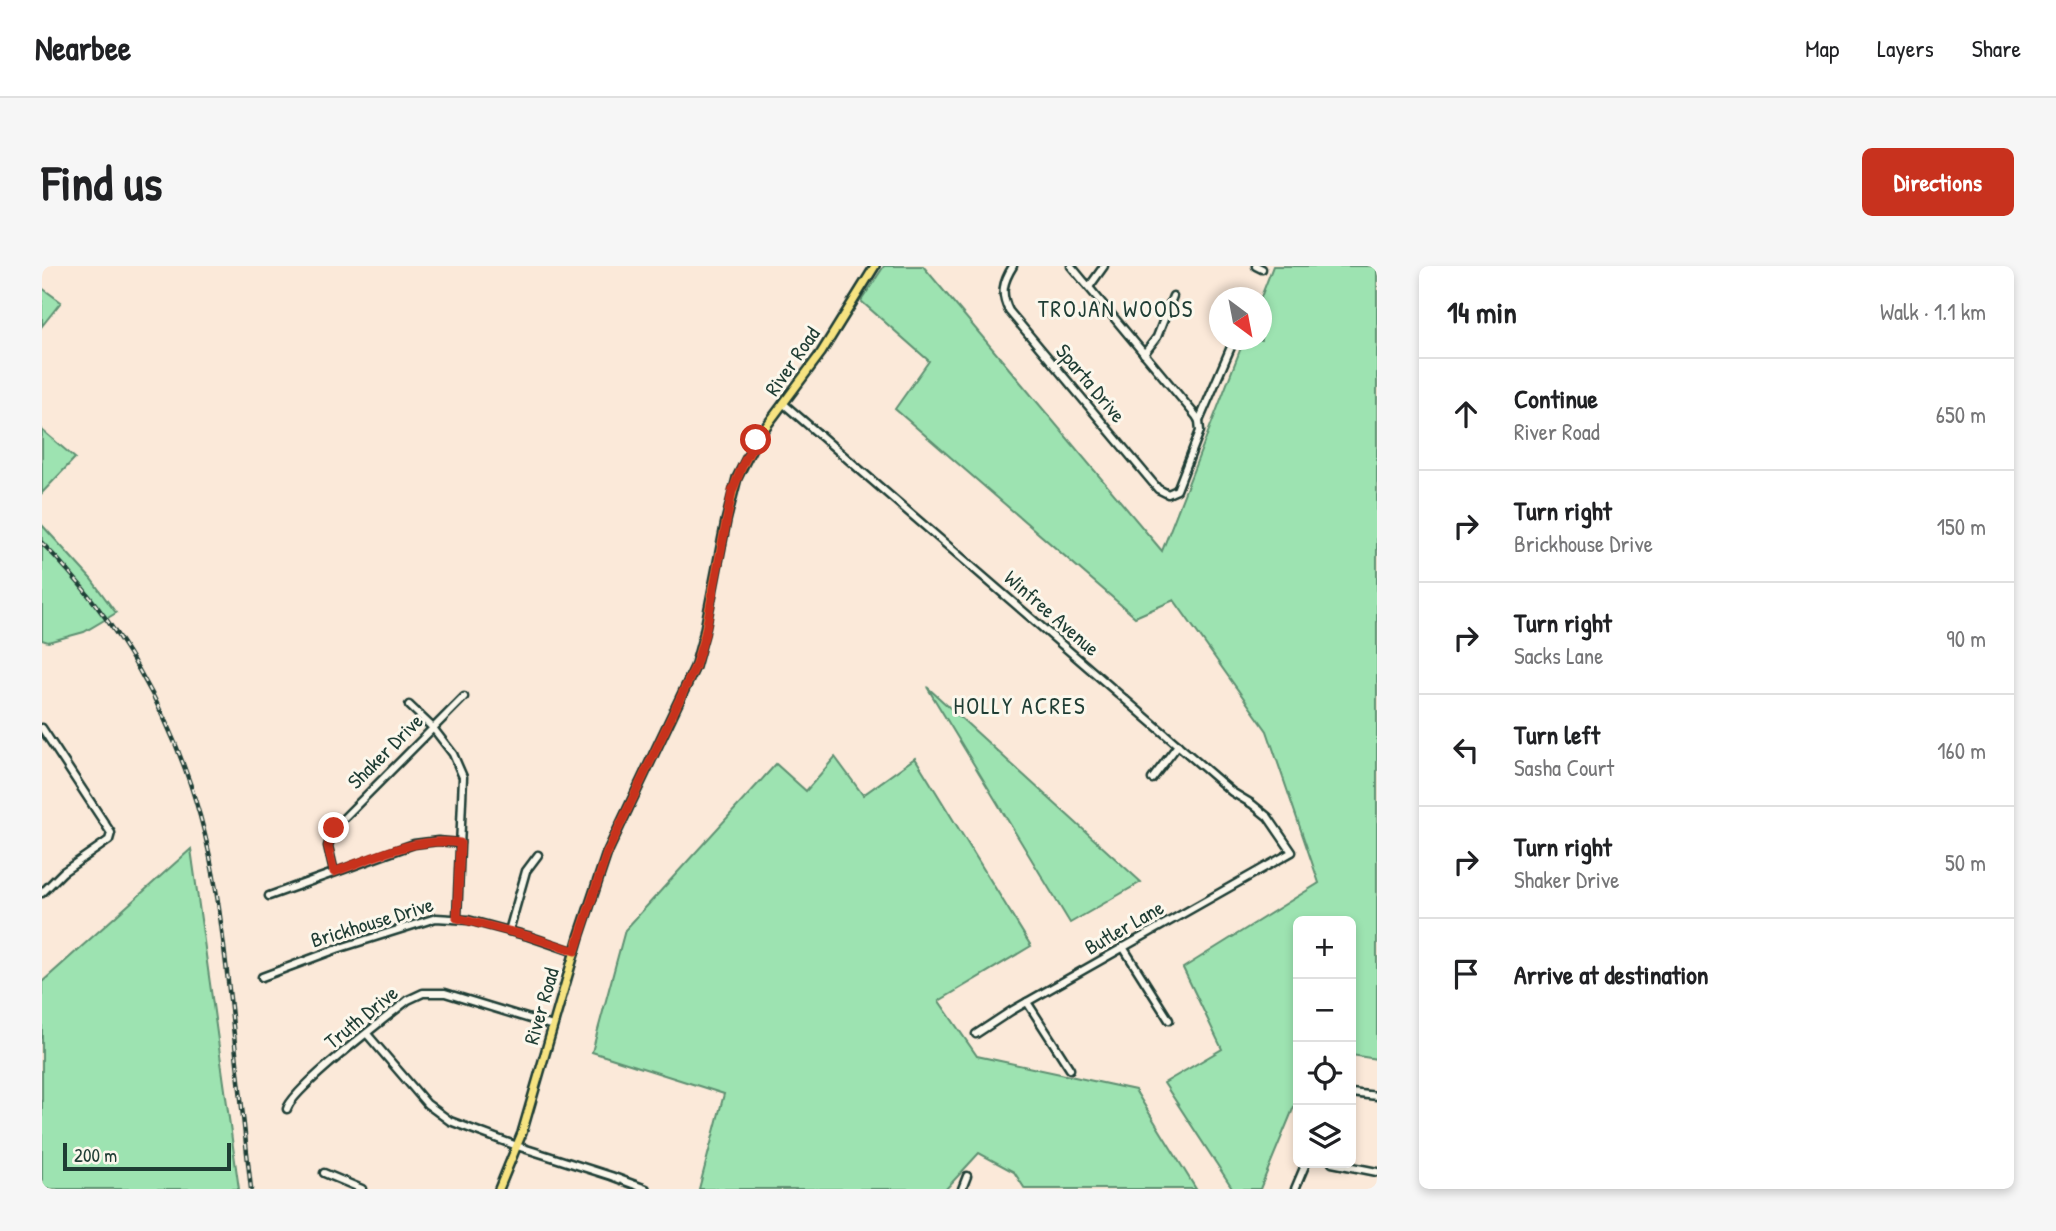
<!DOCTYPE html>
<meta charset="utf-8">
<style>
:root{--surface:#fff;--page:#f6f6f6;--text:#202124;--muted:#757577;--line:#e0e0e0;--accent:#c8321e}
body{margin:0;font-family:"Patrick Hand",sans-serif;background:var(--page);color:var(--text)}
.controls{position:absolute;right:21px;bottom:21px;display:grid;overflow:hidden;border-radius:10px;box-shadow:0 4px 10px #0003}
.controls button{width:63px;height:63px;display:grid;place-items:center;padding:0;border:0;border-bottom:2px solid var(--line);background:var(--surface);color:var(--text);font:35px sans-serif}
.compass{position:absolute;left:1167px;top:21px;width:63px;height:63px;border-radius:50%;background:var(--surface);box-shadow:0 4px 10px #0003;rotate:148deg}
.scale{position:absolute;left:21px;bottom:18px;width:168px;box-sizing:border-box;padding-left:7px;border:4px solid #1f3d34;border-top:0;font-size:19px;line-height:24px;white-space:nowrap;color:#1f3d34;-webkit-text-stroke:5px #fbf7ec;paint-order:stroke}
.stop{position:absolute;width:21px;height:21px;margin:-16px;border:5px solid #c8321e;border-radius:50%;background:#fff}
.stop.end{background:#c8321e;border-color:#fff;box-shadow:0 2px 7px #0008}
.list{margin:0;padding:0;list-style:none}
h2{display:flex;justify-content:space-between;align-items:center;height:91px;margin:0;padding:0 28px;font-size:30px}
h2 small{font-size:23px;font-weight:400;color:var(--muted)}
.list li{display:grid;grid-template-columns:46px 1fr auto;gap:21px;align-items:center;box-sizing:border-box;height:112px;padding:0 28px;border-top:2px solid var(--line)}
.list b{display:block;font-size:26px;white-space:nowrap}
.list p{margin:0;font-size:23px;white-space:nowrap;color:var(--muted)}
.list em{font-size:23px;font-style:normal;color:var(--muted)}
.icon{flex:none;width:38px;height:38px;fill:none;stroke:currentColor;stroke-width:2;stroke-linecap:round;stroke-linejoin:round}
.map{position:relative;flex:none;width:1335px;height:923px;overflow:hidden;border-radius:10px}
header{display:flex;align-items:center;gap:42px;box-sizing:border-box;height:98px;padding:0 35px;background:var(--surface);border-bottom:2px solid var(--line)}
header strong{font-size:33px}
nav{display:flex;gap:38px;margin-inline-start:auto;font-size:24px}
.intro{display:flex;align-items:center;justify-content:space-between;box-sizing:border-box;height:168px;padding:0 42px}
h1{margin:0;font-size:49px}
.button{padding:18px 32px;border-radius:10px;background:var(--accent);color:#fff;font-size:24px;font-weight:700}
main{display:flex;gap:42px;padding:0 42px}
aside{flex:1;background:var(--surface);border-radius:10px;box-shadow:0 4px 10px #0003}
.map>svg:first-child{display:block}
.green{fill:#9de3b1;stroke:#5e9072;stroke-width:2}
.lines{fill:none;stroke-linecap:round;stroke-linejoin:round}
.minor-casing{stroke:#1f3d34;stroke-width:11}
.major-casing{stroke:#1f3d34;stroke-width:12}
.minor{stroke:#fbf7ec;stroke-width:6}
.major{stroke:#f6e381;stroke-width:7}
.rail-casing{stroke:#1f3d34;stroke-width:4.5}
.rail{stroke:#fbf7ec;stroke-width:2;stroke-dasharray:5;stroke-linecap:butt}
.route{stroke:#c8321e;stroke-width:9}
.labels{text-anchor:middle;dominant-baseline:central;stroke-width:6;stroke-linejoin:round;paint-order:stroke}
.street-label{font-size:21px;fill:#1f3d34;stroke:#fbf7ec}
.neighbourhood-label{font-size:23px;letter-spacing:2px;fill:#1f3d34;stroke:#fbf7ec}
</style>
<header>
<strong>Nearbee</strong>
<nav><a>Map</a><a>Layers</a><a>Share</a></nav>
</header>
<div class="intro"><h1>Find us</h1><a class="button">Directions</a></div>
<main>
<div class="map">
<svg width="1335" height="923" viewBox="0 0 1335 923">
<rect width="100%" height="100%" fill="#fbe9d9"/>
<filter id="ink" filterUnits="userSpaceOnUse"><feTurbulence type="fractalNoise" baseFrequency=".0143" numOctaves="2"/><feDisplacementMap in="SourceGraphic" scale="14" xChannelSelector="R" yChannelSelector="G"/><feConvolveMatrix kernelMatrix="1 2 1 2 8 2 1 2 1" color-interpolation-filters="sRGB"/></filter>
<g filter="url(#ink)">
<g class="green">
<polygon points="842,0 881,0 1120,285 1202,74 1220,74 1219,31 1231,0 1335,0 1335,793 1309,789 1309,655 1256,655 1256,831 1218,923 1191,923 1122,817 1180,783 1141,702 1277,617 1225,465 1132,334 1093,351 853,143 887,95 819,35"/>
<polygon points="0,22 19,36 0,60"/>
<polygon points="0,164 33,192 0,227"/>
<polygon points="0,259 49,313 74,347 42,366 6,376 0,374"/>
<polygon points="885,421 1099,616 1028,657"/>
<polygon points="793,491 821,529 873,492 989,680 897,735 935,790 1093,824 1154,923 983,923 972,906 937,887 904,923 657,923 682,828 550,786 583,664 734,498 764,525"/>
<polygon points="149,583 197,923 0,923 0,716"/>
</g>
<g class="lines">
<g class="minor-casing">
<g id="minor">
<path d="M971,0C961,16 958,27 967,45L1116,223L1126,228L1135,224L1158,165L1157,155L1192,74"/>
<polyline points="1029,0 1154,150 1157,155"/>
<polyline points="1214,0 1220,3"/>
<polyline points="1047,21 1062,0"/>
<polyline points="1102,88 1115,71 1131,30"/>
<polyline points="742,138 1190,526 1210,538 1226,551 1250,586 969,745 934,768"/>
<polyline points="367,439 391,462 411,488 421,511 415,652"/>
<polyline points="0,462 69,567 67,574 21,606 0,627"/>
<polyline points="1110,513 1136,479"/>
<polyline points="292,606 286,580 292,562 422,431"/>
<polyline points="227,630 372,578 396,575 418,577"/>
<polyline points="467,665 484,605 496,589"/>
<polyline points="1081,681 1127,754"/>
<polyline points="220,711 295,683 394,652 426,654 486,670 533,686"/>
<polyline points="985,736 1028,803"/>
<polyline points="325,768 385,838 408,855 475,880 569,910 604,923"/>
<polyline points="1309,827 1335,830"/>
<path d="M245,843C251,822 344,752 366,734L381,727H403L511,760"/>
<polyline points="1290,897 1335,906"/>
<polyline points="282,907 320,923"/>
<polyline points="920,923 925,910"/>
<polyline points="1253,923 1264,897"/>
</g>
</g>
<g class="major-casing">
<polyline id="major" points="457,923 480,867 537,671 565,587 653,401 662,368 684,255 695,212 714,174 779,87 833,0"/>
</g>
<use href="#minor" class="minor"/>
<use href="#major" class="major"/>
<g class="rail-casing">
<path id="rail" d="M0,277C75,352 130,448 158,550C175,610 181,672 188,733C195,796 202,860 209,923"/>
</g>
<use href="#rail" class="rail"/>
</g>
</g>
<g class="lines" filter="url(#ink)">
<path class="route" d="M292,562L286,580L292,606C333,591 374,570 418,577L415,652L486,670L533,685L565,587L653,401L663,368L690,226L701,198L714,174"/>
</g>
<g class="labels">
<g class="street-label">
<text transform="translate(750 95) rotate(-55)">River Road</text>
<text transform="translate(1049 117) rotate(50)">Sparta Drive</text>
<text transform="translate(1010 347) rotate(41)">Winfree Avenue</text>
<text transform="translate(343 485) rotate(-45)">Shaker Drive</text>
<text transform="translate(330 656) rotate(-17)">Brickhouse Drive</text>
<text transform="translate(1082 661) rotate(-30)">Butler Lane</text>
<text transform="translate(499 740) rotate(-74)">River Road</text>
<text transform="translate(319 751) rotate(-39)">Truth Drive</text>
</g>
<g class="neighbourhood-label">
<text x="1074" y="42">TROJAN WOODS</text>
<text x="978" y="439">HOLLY ACRES</text>
</g>
</g>
</svg>
<div class="controls">
<button>+</button>
<button>−</button>
<button><svg class="icon" aria-label="locate" viewBox="0 0 24 24"><circle cx="12" cy="12" r="6"/><path d="M12 2v4M12 18v4M2 12h4M18 12h4"/></svg></button>
<button><svg class="icon" aria-label="layers" viewBox="0 0 24 24"><path d="M12 4l9 5-9 5-9-5zM3 14l9 5 9-5"/></svg></button>
</div>
<svg class="compass" viewBox="-18 -18 36 36"><path d="M0-13l5 13h-10z" fill="#e53935"/><path d="M0 13l5-13h-10z" fill="#757577"/></svg>
<div class="scale">200 m</div>
<div class="stop" style="left:714px;top:174px"></div>
<div class="stop end" style="left:292px;top:562px"></div>
</div>
<aside>
<h2>14 min<small>Walk · 1.1 km</small></h2>
<ul class="list">
<li><svg class="icon" aria-label="ahead" viewBox="0 0 24 24"><path d="M12 20V5M6 11l6-6 6 6"/></svg><div><b>Continue</b><p>River Road</p></div><em>650 m</em></li>
<li><svg class="icon" aria-label="right" viewBox="0 0 24 24"><path d="M7 20v-9h11M14 6l5 5-5 5"/></svg><div><b>Turn right</b><p>Brickhouse Drive</p></div><em>150 m</em></li>
<li><svg class="icon" aria-label="right" viewBox="0 0 24 24"><path d="M7 20v-9h11M14 6l5 5-5 5"/></svg><div><b>Turn right</b><p>Sacks Lane</p></div><em>90 m</em></li>
<li><svg class="icon" aria-label="left" viewBox="0 0 24 24"><path d="M17 20v-9H6M10 6l-5 5 5 5"/></svg><div><b>Turn left</b><p>Sasha Court</p></div><em>160 m</em></li>
<li><svg class="icon" aria-label="right" viewBox="0 0 24 24"><path d="M7 20v-9h11M14 6l5 5-5 5"/></svg><div><b>Turn right</b><p>Shaker Drive</p></div><em>50 m</em></li>
<li><svg class="icon" aria-label="arrive" viewBox="0 0 24 24"><path d="M6 21V4h12l-3 4 3 4H6"/></svg><div><b>Arrive at destination</b></div></li>
</ul>
</aside>
</main>
